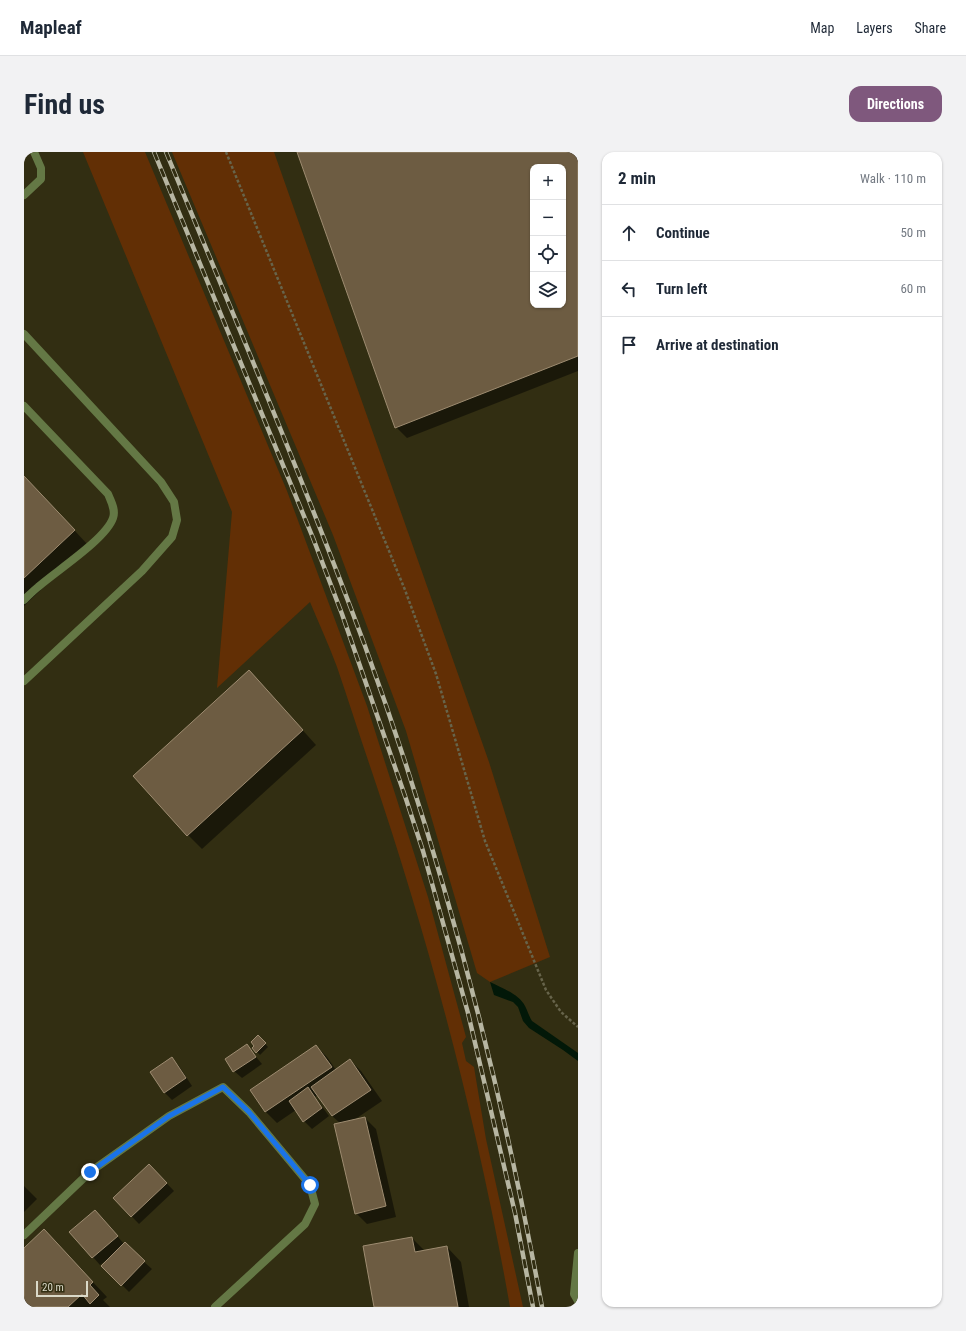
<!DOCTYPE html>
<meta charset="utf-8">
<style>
:root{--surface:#fff;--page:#f2f2f3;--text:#1f2937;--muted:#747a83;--line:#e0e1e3;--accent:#7f587d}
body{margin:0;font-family:"Roboto Condensed",sans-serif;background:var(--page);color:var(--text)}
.controls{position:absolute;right:12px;top:12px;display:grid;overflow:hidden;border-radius:8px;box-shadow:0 1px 3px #0004}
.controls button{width:36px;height:36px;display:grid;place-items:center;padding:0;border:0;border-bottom:1px solid var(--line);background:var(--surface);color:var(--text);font:20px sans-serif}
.scale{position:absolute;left:12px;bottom:10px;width:52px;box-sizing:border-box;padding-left:4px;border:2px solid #dad9c8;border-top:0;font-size:11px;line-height:14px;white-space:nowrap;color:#dad9c8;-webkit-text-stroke:3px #322e12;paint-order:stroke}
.stop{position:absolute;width:12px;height:12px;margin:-9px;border:3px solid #1a73e8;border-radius:50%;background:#fff}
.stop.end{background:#1a73e8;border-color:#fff;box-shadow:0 1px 4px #0008}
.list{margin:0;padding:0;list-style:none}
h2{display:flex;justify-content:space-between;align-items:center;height:52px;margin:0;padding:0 16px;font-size:17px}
h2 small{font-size:13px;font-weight:400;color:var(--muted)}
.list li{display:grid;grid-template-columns:26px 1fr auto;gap:12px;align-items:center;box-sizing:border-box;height:56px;padding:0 16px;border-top:1px solid var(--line)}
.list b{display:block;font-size:15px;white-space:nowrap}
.list em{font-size:13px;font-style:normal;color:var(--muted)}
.icon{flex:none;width:22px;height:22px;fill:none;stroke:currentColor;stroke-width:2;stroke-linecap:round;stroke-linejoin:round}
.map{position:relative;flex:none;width:554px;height:1155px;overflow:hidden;border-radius:12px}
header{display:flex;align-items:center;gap:24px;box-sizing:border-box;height:56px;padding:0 20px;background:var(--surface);border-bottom:1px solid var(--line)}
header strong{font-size:19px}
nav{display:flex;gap:22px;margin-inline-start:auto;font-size:14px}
.intro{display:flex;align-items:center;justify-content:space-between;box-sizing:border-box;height:96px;padding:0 24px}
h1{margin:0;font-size:28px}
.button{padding:10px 18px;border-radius:12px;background:var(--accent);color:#fff;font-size:14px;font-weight:700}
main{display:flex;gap:24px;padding:0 24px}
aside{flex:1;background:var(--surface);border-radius:12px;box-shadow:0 1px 3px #0004}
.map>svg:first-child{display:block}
.green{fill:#622f05}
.water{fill:#021808}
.shadow{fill:#0007;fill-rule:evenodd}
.building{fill:#6d5c42;stroke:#9e8c71;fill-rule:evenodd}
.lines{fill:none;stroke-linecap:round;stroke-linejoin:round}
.path{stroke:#67644b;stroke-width:2.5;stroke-dasharray:3 2;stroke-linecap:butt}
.service{stroke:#647845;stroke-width:8}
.rail-casing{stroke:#b7b6a2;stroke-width:4.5}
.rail{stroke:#322e12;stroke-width:3;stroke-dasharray:9;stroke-linecap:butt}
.route{stroke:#1a73e8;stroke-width:5}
</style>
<header>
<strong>Mapleaf</strong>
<nav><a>Map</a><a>Layers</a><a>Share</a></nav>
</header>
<div class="intro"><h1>Find us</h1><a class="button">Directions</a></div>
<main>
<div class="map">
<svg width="554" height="1155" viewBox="0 0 554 1155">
<rect width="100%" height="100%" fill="#322e12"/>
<g class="green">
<path d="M59,0H121L263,339L343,554L404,745L442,885L438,891L442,909L450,915L462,987L499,1155H486C454,973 407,795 348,620C336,585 325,550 313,515C305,493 295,472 286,450L193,536L208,360Z"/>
<polygon points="148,0 250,0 465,610 526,805 466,830 453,821 382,579 309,383"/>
</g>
<path class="water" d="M466,830C478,836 495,842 501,854C504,860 505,864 508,869L554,901V909L539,898L505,876L499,869L494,855L489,850L470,843Z"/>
<g class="shadow">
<path d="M274,0H554V219L383,286L372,275ZM509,15H539V153H509Z"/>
<polygon points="0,324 64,393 0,454"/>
<polygon points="239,534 292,593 178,697 164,683"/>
<polygon points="234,884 244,895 236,903 229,896"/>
<polygon points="222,893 238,912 218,926 210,919"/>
<polygon points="292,894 303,905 312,918 326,908 337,919 358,949 330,968 341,966 352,977 372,1065 343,1072 332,1061 316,971 308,964 294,943 291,945 305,964 288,977 280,969 272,958 253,971 242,960 228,939"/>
<polygon points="148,907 155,914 168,934 148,948 140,940"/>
<polygon points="133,1021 150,1039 115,1072 90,1046"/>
<polygon points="0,1034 13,1047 0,1060"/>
<polygon points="78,1066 100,1092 128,1117 105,1140 79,1114 85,1108 84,1107 76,1113 47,1080"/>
<polygon points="388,1086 401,1099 423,1095 437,1110 445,1155 351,1155"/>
<polygon points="34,1093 83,1145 79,1148 86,1155 6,1155 0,1149 0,1097"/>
</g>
<g class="building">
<path d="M273,0H554V204L371,276ZM509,15H539V153H509Z"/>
<polygon points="0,324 51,378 0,426"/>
<polygon points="225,518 279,578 163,684 109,624"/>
<polygon points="234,883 242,891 232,901 228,896 230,894 227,890"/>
<polygon points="223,892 232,905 209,920 201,907"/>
<polygon points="292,893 308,915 241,960 226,938"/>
<polygon points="148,905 162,926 140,941 126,920"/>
<polygon points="326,907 347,938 308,964 287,935"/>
<polygon points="284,935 298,956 279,970 265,949"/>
<polygon points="341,965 362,1054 331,1062 310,972"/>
<polygon points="125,1012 143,1031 107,1065 89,1046"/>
<polygon points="71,1058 94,1084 68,1106 45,1080"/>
<polygon points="20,1077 69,1130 66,1133 75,1143 66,1152 58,1142 44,1155 5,1155 0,1150 0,1096"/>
<polygon points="388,1085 391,1100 423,1094 434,1155 350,1155 339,1094"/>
<polygon points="101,1090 121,1109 97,1134 77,1114"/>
</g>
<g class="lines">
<polyline class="path" points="202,0 381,438 412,522 461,689 479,733 522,838 537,860 554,875"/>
<g class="service">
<polyline points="0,43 17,27 17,16 10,0"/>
<polyline points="0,182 137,330 150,350 153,368 148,385 118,419 0,529"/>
<path d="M0,254L84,342C87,349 92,358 89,366C82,387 32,419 14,435C9,439 5,443 0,448"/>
<polyline points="0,1083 66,1020 145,964 199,935 225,960 286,1033 291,1052 281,1072 191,1155"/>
<polyline points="554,1101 550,1142 554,1149"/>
</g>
<g class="rail-casing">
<g id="rail">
<polyline points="130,0 289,386 318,462 381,644 399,699 444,861 491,1061 509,1155"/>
<path d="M142,0C210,164 279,327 341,494C419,708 477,931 518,1155"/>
</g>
</g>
<use href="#rail" class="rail"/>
</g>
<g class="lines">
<polyline class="route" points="66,1020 145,964 199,935 225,960 286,1033"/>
</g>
</svg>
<div class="controls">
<button>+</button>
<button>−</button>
<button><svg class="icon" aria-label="locate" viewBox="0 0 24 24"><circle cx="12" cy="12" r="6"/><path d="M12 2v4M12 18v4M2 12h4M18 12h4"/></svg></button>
<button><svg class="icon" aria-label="layers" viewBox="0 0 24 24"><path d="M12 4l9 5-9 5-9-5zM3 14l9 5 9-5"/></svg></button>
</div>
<div class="scale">20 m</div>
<div class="stop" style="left:286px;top:1033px"></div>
<div class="stop end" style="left:66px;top:1020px"></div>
</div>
<aside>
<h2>2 min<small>Walk · 110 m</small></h2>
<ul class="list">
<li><svg class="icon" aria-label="ahead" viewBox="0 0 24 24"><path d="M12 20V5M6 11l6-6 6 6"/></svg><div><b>Continue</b></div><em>50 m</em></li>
<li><svg class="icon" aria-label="left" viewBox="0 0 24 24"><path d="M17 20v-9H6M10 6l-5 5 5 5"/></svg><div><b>Turn left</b></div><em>60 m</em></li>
<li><svg class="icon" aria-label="arrive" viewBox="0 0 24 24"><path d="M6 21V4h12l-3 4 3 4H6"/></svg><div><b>Arrive at destination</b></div></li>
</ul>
</aside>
</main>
